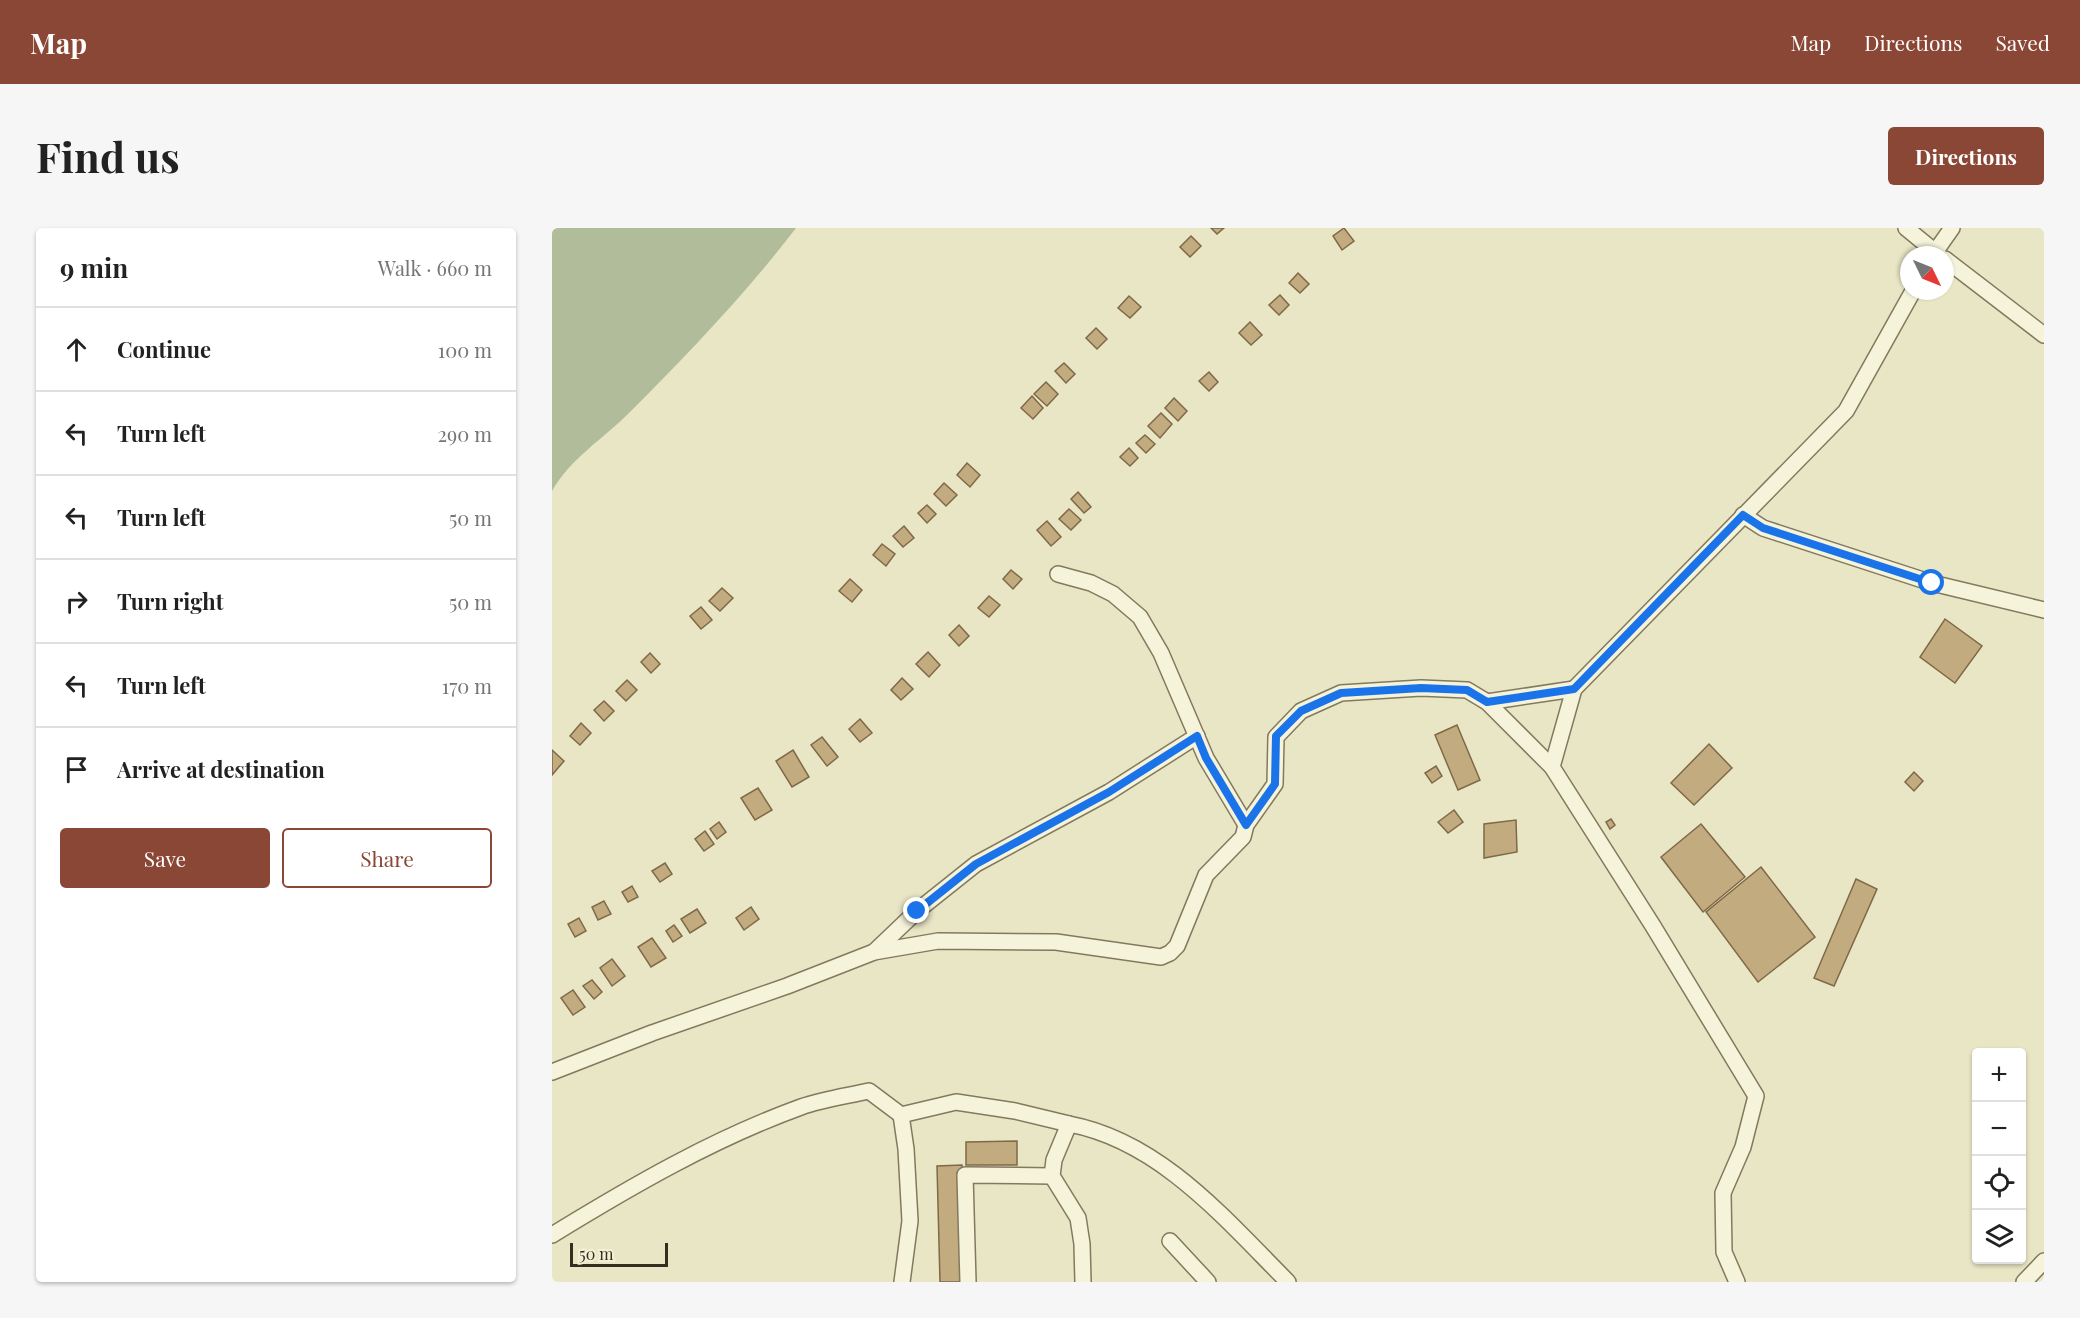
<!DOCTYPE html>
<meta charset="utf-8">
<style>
:root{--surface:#fff;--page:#f6f6f6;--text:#222;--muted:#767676;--line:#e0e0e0;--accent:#8b4735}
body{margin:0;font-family:"Playfair Display",serif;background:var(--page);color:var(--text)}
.controls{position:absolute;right:18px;bottom:18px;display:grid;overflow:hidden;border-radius:6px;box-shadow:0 2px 4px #0004}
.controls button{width:54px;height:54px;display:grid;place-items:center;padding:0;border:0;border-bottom:2px solid var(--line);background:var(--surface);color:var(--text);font:30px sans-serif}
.compass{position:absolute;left:1348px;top:18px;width:54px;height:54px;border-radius:50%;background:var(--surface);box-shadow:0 2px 4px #0004;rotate:133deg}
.scale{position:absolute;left:18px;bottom:15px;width:98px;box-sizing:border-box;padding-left:6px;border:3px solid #352e20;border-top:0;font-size:16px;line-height:21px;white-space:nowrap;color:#352e20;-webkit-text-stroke:4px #f2efd5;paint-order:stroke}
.stop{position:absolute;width:18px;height:18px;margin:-14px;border:4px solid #1a73e8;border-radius:50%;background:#fff}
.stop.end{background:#1a73e8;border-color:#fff;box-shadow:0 2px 6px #0008}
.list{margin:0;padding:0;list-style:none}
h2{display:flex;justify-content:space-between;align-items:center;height:78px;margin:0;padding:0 24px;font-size:26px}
h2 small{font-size:20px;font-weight:400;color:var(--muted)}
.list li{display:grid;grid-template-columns:39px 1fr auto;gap:18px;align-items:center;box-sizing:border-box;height:84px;padding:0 24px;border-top:2px solid var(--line)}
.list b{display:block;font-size:22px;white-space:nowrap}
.list em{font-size:20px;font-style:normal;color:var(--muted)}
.actions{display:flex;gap:12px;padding:18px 24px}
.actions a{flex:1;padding:14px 0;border:2px solid var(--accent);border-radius:6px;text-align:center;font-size:21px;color:var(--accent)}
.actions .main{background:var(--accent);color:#fff}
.icon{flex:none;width:33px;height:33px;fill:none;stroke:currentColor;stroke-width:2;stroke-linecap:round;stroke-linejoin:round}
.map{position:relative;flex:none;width:1492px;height:1054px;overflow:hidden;border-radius:6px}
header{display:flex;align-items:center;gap:36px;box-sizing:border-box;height:84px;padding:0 30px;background:var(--accent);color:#fff}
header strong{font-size:28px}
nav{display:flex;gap:33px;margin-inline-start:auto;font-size:21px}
.intro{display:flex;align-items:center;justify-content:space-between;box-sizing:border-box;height:144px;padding:0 36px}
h1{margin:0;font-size:42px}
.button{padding:15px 27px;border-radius:6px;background:var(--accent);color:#fff;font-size:21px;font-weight:700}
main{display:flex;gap:36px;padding:0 36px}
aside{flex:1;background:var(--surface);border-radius:6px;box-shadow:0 2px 4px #0004}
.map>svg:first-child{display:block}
.cemetery{fill:#b0bc9a}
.building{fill:#c3ab80;stroke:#7f6946;stroke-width:1.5}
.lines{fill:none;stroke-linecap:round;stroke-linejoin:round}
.street-casing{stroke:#83795e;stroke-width:18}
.street{stroke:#f5f3d9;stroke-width:15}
.route{stroke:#1a73e8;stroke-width:8}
</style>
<header>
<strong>Map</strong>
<nav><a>Map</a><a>Directions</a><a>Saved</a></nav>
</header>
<div class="intro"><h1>Find us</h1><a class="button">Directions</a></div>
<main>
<aside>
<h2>9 min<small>Walk · 660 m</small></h2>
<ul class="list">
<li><svg class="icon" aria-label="ahead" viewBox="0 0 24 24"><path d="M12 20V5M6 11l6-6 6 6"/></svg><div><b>Continue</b></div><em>100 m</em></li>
<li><svg class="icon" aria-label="left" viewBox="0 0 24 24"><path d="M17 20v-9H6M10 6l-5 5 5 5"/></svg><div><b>Turn left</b></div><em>290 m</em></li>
<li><svg class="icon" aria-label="left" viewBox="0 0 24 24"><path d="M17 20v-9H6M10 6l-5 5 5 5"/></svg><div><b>Turn left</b></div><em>50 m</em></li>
<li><svg class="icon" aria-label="right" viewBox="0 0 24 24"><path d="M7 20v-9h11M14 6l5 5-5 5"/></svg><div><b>Turn right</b></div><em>50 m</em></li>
<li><svg class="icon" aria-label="left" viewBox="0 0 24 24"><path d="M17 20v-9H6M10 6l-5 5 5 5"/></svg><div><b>Turn left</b></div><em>170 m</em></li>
<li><svg class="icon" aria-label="arrive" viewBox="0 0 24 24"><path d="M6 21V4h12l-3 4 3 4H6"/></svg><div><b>Arrive at destination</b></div></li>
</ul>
<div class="actions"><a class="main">Save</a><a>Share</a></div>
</aside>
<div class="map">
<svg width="1492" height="1054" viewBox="0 0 1492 1054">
<rect width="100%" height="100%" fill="#e9e6c6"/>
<path class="cemetery" d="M0,0H244C195,64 135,127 77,185C51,211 19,230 0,263Z"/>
<g class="building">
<polygon points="659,0 672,0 665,6"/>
<polygon points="792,0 802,13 790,22 781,8"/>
<polygon points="639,8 649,18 638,29 628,19"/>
<polygon points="746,45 757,56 748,65 737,55"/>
<polygon points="728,67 737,77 727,87 717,77"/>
<polygon points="577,68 589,79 578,90 566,80"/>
<polygon points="698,94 710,107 699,117 687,105"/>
<polygon points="544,100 555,111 545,121 534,110"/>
<polygon points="512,135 523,146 514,155 503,143"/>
<polygon points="657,144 666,154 657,163 647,153"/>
<polygon points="494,154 506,166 495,178 482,166"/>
<polygon points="480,168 491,180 481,191 469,180"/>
<polygon points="622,170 635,183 626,193 613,180"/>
<polygon points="609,185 620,196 608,210 596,198"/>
<polygon points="593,207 603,216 594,225 584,215"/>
<polygon points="577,220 586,230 578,238 568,229"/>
<polygon points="415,235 428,247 418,259 405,247"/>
<polygon points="392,255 405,267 394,278 382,266"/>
<polygon points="526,264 539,279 532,285 519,271"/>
<polygon points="375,277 384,286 375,295 366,285"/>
<polygon points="517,281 529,292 519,302 507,291"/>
<polygon points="495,293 509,309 499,318 485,302"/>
<polygon points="352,298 362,310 351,319 341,308"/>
<polygon points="330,316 343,326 334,338 321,327"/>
<polygon points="459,342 470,351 461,361 451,351"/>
<polygon points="298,351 310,362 300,374 287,363"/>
<polygon points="170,360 181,370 168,383 157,373"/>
<polygon points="437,368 448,377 437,389 426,380"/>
<polygon points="149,379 160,392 149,401 138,388"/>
<polygon points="1393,391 1430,418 1403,455 1368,429"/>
<polygon points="407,397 417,408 407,418 397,407"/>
<polygon points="376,424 388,437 377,449 364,436"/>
<polygon points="98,425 108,436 99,445 89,434"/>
<polygon points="350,450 361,461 349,472 339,462"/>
<polygon points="75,452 85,462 74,473 64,463"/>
<polygon points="52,473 62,483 52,493 42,482"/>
<polygon points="308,491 320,505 308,514 297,501"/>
<polygon points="29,495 39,505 28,517 18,508"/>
<polygon points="905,497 928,552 906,562 883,507"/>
<polygon points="270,509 286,529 275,538 259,517"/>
<polygon points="1157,516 1180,540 1142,577 1119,555"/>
<polygon points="0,522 12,533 0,547"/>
<polygon points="241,522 257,549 240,559 224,533"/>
<polygon points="884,538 890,548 880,555 873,545"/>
<polygon points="1362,544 1371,553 1362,563 1353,554"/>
<polygon points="206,560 220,582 203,592 189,570"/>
<polygon points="902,582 911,594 896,605 886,594"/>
<polygon points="1059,591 1063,597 1058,601 1054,594"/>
<polygon points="964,592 965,624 932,630 932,596"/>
<polygon points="167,594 174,604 165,611 158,601"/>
<polygon points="1149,596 1193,649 1151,684 1109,629"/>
<polygon points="153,603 162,616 152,623 143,611"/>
<polygon points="113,635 120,646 108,654 100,643"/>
<polygon points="1209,639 1263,709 1206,754 1154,684"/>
<polygon points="1304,651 1325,661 1282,758 1262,750"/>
<polygon points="80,658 86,669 76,674 70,664"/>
<polygon points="52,673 59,686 46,692 40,679"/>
<polygon points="199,679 207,691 192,702 184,690"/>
<polygon points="145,681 154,695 138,705 129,691"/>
<polygon points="27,690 34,703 23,709 16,696"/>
<polygon points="122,697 130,708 121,714 114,703"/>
<polygon points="100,710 114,730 99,739 86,719"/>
<polygon points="60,731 73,748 60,758 48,740"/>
<polygon points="40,752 50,764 42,771 31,758"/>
<polygon points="21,762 33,779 21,787 9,770"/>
<polygon points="465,913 465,937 414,937 414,914"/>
<polygon points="410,937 413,1054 388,1054 385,938"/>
</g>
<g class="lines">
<g class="street-casing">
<g id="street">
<polyline points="1354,0 1387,27"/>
<polyline points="1381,27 1400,0"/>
<polyline points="1393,31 1492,107"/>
<polyline points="1191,287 1211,300 1380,355 1492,382"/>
<polyline points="506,346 539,355 561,366 588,389 609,425 654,530 694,597"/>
<polyline points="935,474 1022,461"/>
<polyline points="322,724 365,683 424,636 557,564 645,508"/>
<polyline points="0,844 100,805 235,758 322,724 386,713 504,714 609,729 618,725 625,718 654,647 691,609 694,597 723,556 724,509 749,483 789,465 869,460 915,462 935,474 1000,539"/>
<polyline points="349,887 354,921 358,993 350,1054"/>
<path d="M0,1007C80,958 161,911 249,879C271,871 295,868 317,863L349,887L404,874L463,883L517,896"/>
<polyline points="618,1013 656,1054"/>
<polyline points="416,1054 413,947 500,948"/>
<path d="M531,1054L530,1016L526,990L500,948L502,932L517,896C608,913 673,991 736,1054"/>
<polyline points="1185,1054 1172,1024 1171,965 1191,919 1204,868 1101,698 1000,539 1022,461 1294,183 1361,63"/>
<polyline points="1472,1054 1492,1033"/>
</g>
</g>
<use href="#street" class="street"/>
</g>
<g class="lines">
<polyline class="route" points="365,683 424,636 557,564 645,508 654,530 694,597 723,556 724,508 749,483 789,465 869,460 915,462 935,474 1022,461 1191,287 1211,300 1380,355"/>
</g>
</svg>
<div class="controls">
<button>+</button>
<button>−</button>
<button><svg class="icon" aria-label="locate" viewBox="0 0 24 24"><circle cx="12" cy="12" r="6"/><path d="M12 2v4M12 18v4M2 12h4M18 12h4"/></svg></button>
<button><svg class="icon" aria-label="layers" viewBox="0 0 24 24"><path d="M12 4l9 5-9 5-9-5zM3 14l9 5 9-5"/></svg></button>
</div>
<svg class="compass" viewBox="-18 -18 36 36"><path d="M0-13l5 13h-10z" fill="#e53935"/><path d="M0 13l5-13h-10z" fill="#767676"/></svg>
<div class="scale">50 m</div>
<div class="stop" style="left:1380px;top:355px"></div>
<div class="stop end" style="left:365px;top:683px"></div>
</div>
</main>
